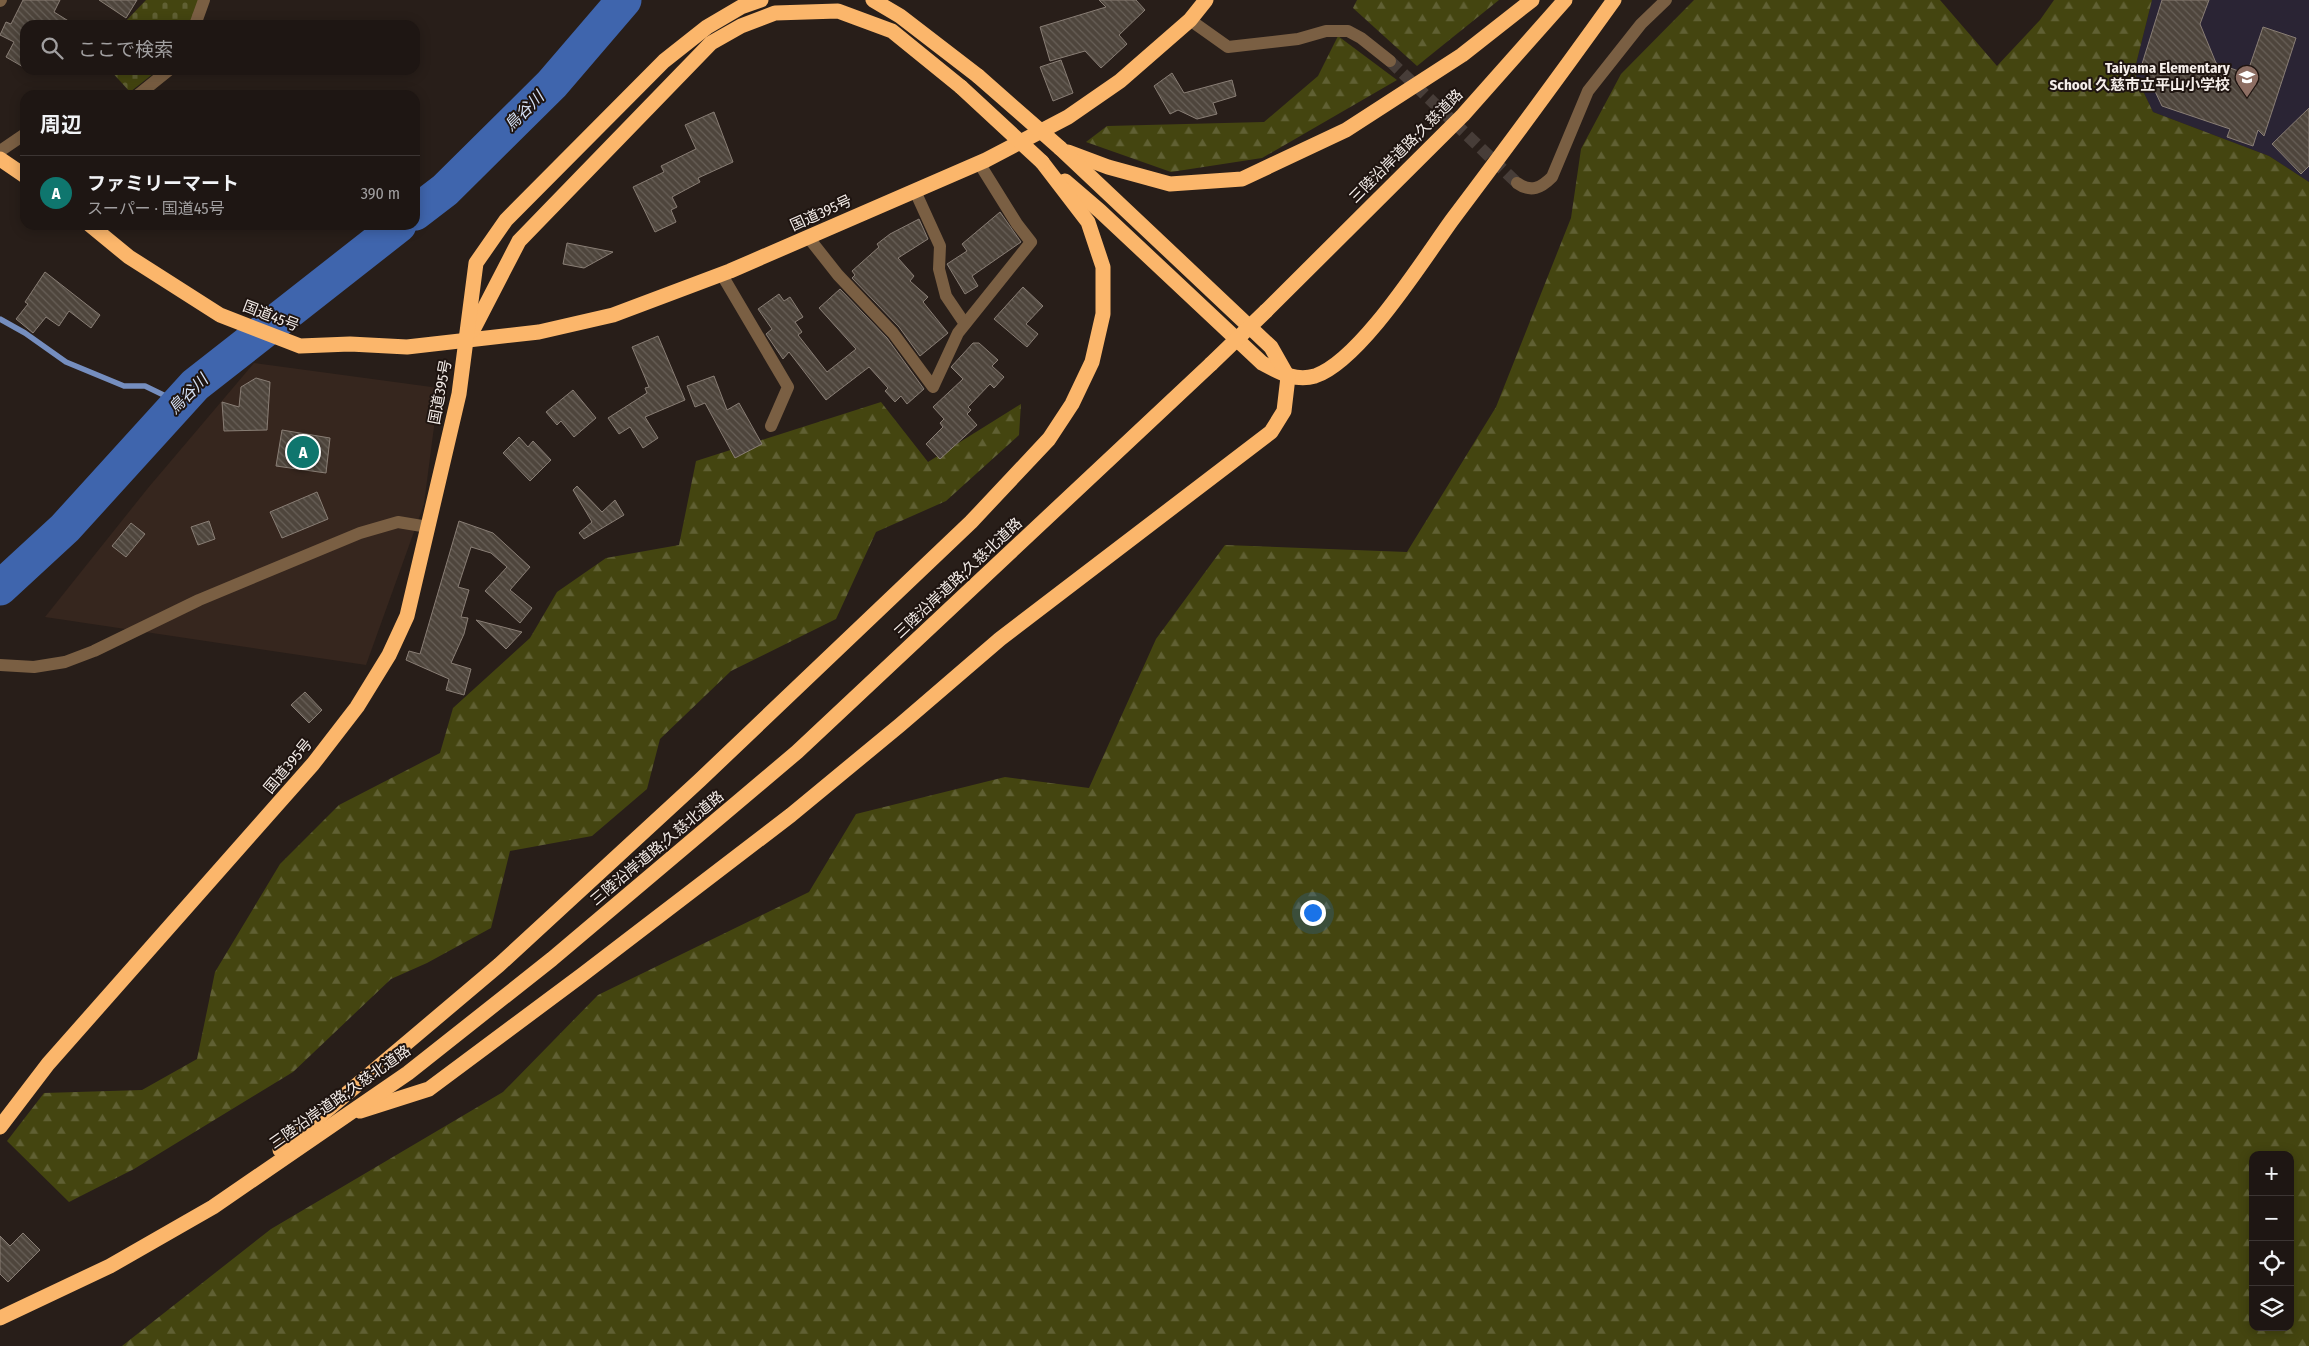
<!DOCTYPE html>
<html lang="ja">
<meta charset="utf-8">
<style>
:root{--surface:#1e1613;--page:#2b2321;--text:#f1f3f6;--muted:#a19fa0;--line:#3c3533;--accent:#0f766e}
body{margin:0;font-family:"Fira Sans Condensed","Noto Sans JP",sans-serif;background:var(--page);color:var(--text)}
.controls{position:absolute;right:15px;bottom:15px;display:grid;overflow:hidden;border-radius:10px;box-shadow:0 2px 12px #0003}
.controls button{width:45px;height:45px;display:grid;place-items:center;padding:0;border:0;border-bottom:1px solid var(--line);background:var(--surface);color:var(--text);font:25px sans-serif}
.you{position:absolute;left:1312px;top:912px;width:18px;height:18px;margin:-12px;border:4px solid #fff;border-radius:50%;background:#1a73e8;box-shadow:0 0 0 8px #1a73e833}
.badge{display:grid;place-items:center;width:32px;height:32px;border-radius:50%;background:var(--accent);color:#fff;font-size:16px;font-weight:700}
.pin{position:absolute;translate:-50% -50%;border:2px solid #fff;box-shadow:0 1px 5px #0006}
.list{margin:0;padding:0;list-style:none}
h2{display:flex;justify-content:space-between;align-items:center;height:65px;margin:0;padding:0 20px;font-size:21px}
h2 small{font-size:16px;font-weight:400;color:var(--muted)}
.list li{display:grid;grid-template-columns:32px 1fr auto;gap:15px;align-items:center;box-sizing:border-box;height:75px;padding:0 20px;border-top:1px solid var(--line)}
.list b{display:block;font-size:19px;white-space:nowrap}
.list p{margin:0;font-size:16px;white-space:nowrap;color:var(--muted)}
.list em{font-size:16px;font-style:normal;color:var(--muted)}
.icon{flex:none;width:28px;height:28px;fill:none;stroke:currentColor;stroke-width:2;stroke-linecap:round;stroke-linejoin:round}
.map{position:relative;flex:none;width:2309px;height:1346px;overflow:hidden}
.search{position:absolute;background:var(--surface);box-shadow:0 2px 12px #0003;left:20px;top:20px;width:400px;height:55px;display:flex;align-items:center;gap:12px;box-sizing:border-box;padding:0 18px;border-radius:15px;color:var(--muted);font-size:19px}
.panel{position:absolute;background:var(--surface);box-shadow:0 2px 12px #0003;left:20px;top:90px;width:400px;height:140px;border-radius:15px}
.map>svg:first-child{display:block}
.built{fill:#36261e}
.education{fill:#2a2434}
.forest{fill:url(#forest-firs);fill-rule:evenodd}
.cemetery{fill:url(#cemetery-stones)}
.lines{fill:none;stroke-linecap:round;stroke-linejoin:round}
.stream{stroke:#758ebf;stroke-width:5.5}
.river{stroke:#3f65ad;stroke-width:35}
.building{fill:url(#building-back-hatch);stroke:#897e75}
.minor-tunnel{stroke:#473d38;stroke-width:12;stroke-dasharray:12 6;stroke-linecap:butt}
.minor{stroke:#7a5f43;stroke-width:12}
.highway{stroke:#fbb66b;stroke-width:15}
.highway-bridge{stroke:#fbb66b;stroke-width:15}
.labels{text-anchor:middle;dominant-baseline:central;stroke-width:4;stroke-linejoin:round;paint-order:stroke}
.poi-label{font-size:15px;font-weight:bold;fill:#f4ede9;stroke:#1e1410;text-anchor:end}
.street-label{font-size:15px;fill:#f4ede9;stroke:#1e1410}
.water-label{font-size:16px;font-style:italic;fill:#d5e1f5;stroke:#1e1410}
</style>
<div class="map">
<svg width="2309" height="1346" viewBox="0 0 2309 1346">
<defs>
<pattern id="forest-firs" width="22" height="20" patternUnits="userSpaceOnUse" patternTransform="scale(1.25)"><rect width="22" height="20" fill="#444510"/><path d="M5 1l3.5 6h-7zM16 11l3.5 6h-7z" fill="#606033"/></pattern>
<pattern id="cemetery-stones" width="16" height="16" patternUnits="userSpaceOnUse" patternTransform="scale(1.25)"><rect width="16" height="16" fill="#444510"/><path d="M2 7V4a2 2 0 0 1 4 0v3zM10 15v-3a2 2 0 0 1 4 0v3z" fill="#606033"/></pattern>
<pattern id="building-back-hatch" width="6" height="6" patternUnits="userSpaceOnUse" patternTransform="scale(1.25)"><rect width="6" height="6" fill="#4e453c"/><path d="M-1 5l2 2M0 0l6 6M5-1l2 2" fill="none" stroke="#686058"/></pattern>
</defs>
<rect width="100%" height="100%" fill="#281e19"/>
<polygon class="built" points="254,363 439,388 424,504 366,665 45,617 148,488"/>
<polygon class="education" points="2152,0 2309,0 2309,182 2269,156 2153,112 2134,72"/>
<g class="forest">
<polygon points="1357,0 1499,0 1417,66 1353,8"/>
<path d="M1694,0H1940L1997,66L2040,20L2054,0H2152L2134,72L2153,112L2269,156L2309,182V1346H122L271,1229L503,1092L598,995L809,892L856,814L1005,777L1089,788L1156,639L1225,545L1407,552L1496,407L1571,218L1581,149L1621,74ZM2253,1155H2290V1327H2253Z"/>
<polygon points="1338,36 1397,80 1262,158 1171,172 1086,142 1107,126 1264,122 1318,76"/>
<polygon points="881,402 928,462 1021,404 1019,435 946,501 876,532 836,619 731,671 660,739 647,789 592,836 510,851 491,928 427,963 391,979 293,1072 134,1169 69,1202 7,1141 44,1093 142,1090 197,1059 215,972 280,864 339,805 440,753 453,708 530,638 557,592 606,558 679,545 696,461"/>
</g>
<g class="cemetery">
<polygon points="146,0 199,0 189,25 122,25"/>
<polygon points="110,70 158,70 130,92"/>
</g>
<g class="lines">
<polyline class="stream" points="0,319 25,333 66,362 124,386 145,386 180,403"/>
<g class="river">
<polyline points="415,213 445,190 552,84 624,0"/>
<polyline points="0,588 65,528 195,385 399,225"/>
</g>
</g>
<g class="building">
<polygon points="23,0 60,0 54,12 75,25 25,25 25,68 6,57 14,42 0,35 6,22 11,24"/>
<polygon points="99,0 137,0 126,18"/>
<polygon points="1099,0 1136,0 1145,10 1119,35 1127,44 1101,68 1085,51 1050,61 1040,27 1106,7"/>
<polygon points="2162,0 2209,0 2200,24 2216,63 2247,74 2263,27 2296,38 2264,136 2258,130 2253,146 2227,137 2230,129 2162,106 2142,64"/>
<polygon points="1061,60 1073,93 1053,101 1040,67"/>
<polygon points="1172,73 1184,93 1232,80 1236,96 1213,103 1217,114 1197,119 1178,110 1170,114 1154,86"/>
<polygon points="2309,108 2309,166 2301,174 2272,144"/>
<polygon points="714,112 733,162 698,178 700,182 672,197 677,207 671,210 676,222 655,232 633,187 664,172 661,166 696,149 685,125"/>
<polygon points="1000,212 1021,242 972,276 978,286 965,294 947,264 967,251 962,244"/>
<polygon points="919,219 928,239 898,258 914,276 910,281 928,297 923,302 948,333 920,356 899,327 852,278 855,275 852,271 879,247 877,244 890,234"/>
<polygon points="567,243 613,252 584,268 563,264"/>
<polygon points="45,272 100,315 91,328 69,311 59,326 46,317 33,333 16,319 28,304 25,302"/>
<polygon points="1023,287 1043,306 1026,324 1038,334 1027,347 994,319"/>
<polygon points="840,289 887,338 924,389 907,404 901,396 895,402 885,391 888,388 869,367 826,400 789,352 783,359 766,334 772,329 758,309 779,294 784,301 790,297 803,317 795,322 802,332 798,335 827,372 856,349 819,308"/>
<polygon points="658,336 685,400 645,417 658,438 643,448 630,427 619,434 608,418 647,393 645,388 649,387 632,347"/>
<polygon points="973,343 979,343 998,360 992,366 1004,377 994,388 990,384 968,407 971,410 967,414 977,425 940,459 926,444 943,427 940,423 944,419 933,407 963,379 951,367"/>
<polygon points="714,376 727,410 739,403 762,444 735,458 705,403 695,407 687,386"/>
<polygon points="256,378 270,382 267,430 224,431 222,402 239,407 241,387"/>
<polygon points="573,390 596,418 574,437 561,421 557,425 546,412"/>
<polygon points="282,430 330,438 326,473 276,466"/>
<polygon points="519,437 528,447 533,441 551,460 530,481 503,453"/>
<polygon points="577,486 602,512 615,500 624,515 584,539 579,533 592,522 573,490"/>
<polygon points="317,492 328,519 282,538 270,512"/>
<polygon points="209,521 215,539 198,545 191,527"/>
<polygon points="459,521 493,533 530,567 510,590 532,608 520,623 485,591 507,567 491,553 471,547 458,587 469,590 461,617 468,618 464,634 451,663 471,669 464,695 446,690 449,679 406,660 409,651 420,654"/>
<polygon points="131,523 145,534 126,557 112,546"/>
<polygon points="476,620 522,632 506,649"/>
<polygon points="305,692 322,710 309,723 291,705"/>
<polygon points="23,1233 40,1250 8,1282 0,1274 0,1236 10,1246"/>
</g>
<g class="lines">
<polyline class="minor-tunnel" points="1390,61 1517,183"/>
<g class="minor">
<polyline points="0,1 1,0"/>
<polyline points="1190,20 1228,47 1298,39 1326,31 1348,31 1361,38 1390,61"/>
<polyline points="195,25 204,0"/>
<polyline points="138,95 169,70"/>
<polyline points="0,151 25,134"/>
<path d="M1517,183C1531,193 1541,188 1552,177L1588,91L1641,24L1666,0"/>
<polyline points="915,191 940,246 939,269 946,296 965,324"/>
<polyline points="808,237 838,275 893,333 933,387 958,333 1031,242 1017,224 979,163"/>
<polyline points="722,275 788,387 771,426"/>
<polyline points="0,665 34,667 65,662 94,651 199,600 360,533 398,522 428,527"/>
</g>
<g class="highway">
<polyline points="873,0 900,16 978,76"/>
<polyline points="1068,152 1108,167 1170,184 1242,179 1346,130 1462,55 1532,0"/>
<polyline points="0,159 25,176"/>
<path d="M1065,181L1100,211L1262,363C1279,372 1295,382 1315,376C1360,361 1423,260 1452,220C1507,147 1561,74 1614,0"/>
<polyline points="90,225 129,257 220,315 300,346 350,344 407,347 539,332 613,315 730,271 986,160 1068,117 1120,81 1190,20 1206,0"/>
<polyline points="1266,311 1463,115 1565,0"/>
<polyline points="473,330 519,241 711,43 741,26 775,13 838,11 892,31 961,87"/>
<polyline points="360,1111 429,1089 582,975 791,815 900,725 1000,639 1271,432 1284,411 1288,377 1271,347 1060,148"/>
<polyline points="0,1127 48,1064 313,764 357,707 389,655 407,616 459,394 476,263 506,220 664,61 707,27 741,7 761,0"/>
<polyline points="280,1150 499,965 700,780 971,522 1049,439 1072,404 1092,362 1103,314 1103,267 1088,222 1042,162"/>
<polyline points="0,1318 110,1266 213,1207 408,1073 552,959 797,752 1211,364"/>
</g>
<g class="highway-bridge">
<polyline points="978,76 1060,148"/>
<polyline points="961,87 1042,162"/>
<polyline points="1211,364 1266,311"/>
</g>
</g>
<defs>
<g id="school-pin" transform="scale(1.25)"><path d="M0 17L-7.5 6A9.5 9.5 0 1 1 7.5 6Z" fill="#8d6e63" stroke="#1e1410"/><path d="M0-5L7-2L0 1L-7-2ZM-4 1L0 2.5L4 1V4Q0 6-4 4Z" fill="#fff"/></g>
</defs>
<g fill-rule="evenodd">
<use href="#school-pin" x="2247" y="77"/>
</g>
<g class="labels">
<g class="poi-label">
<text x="2230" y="68">Taiyama Elementary<tspan x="2230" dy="17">School 久慈市立平山小学校</tspan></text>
</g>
<g class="street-label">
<text transform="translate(1406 146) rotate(-45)">三陸沿岸道路;久慈道路</text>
<text transform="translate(821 213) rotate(-24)">国道395号</text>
<text transform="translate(271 316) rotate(21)">国道45号</text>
<text transform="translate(440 392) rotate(-79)">国道395号</text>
<text transform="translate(958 578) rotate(-43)">三陸沿岸道路;久慈北道路</text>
<text transform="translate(288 766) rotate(-50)">国道395号</text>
<text transform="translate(657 848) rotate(-40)">三陸沿岸道路;久慈北道路</text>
<text transform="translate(340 1097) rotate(-35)">三陸沿岸道路;久慈北道路</text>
</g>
<g class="water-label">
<text transform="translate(524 111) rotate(-45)">鳥谷川</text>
<text transform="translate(188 394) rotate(-45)">鳥谷川</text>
</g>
</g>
</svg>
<div class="controls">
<button>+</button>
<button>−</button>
<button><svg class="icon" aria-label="locate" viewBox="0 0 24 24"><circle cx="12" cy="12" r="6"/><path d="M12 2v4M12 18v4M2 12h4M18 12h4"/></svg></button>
<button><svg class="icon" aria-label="layers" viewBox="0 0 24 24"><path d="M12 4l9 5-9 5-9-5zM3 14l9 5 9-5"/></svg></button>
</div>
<div class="you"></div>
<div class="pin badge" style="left:303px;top:452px">A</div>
<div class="search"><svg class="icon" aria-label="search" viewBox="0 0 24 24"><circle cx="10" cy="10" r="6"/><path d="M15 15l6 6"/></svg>ここで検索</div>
<section class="panel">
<h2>周辺<small></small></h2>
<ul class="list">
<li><span class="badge">A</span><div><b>ファミリーマート</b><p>スーパー · 国道45号</p></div><em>390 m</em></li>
</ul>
</section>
</div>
